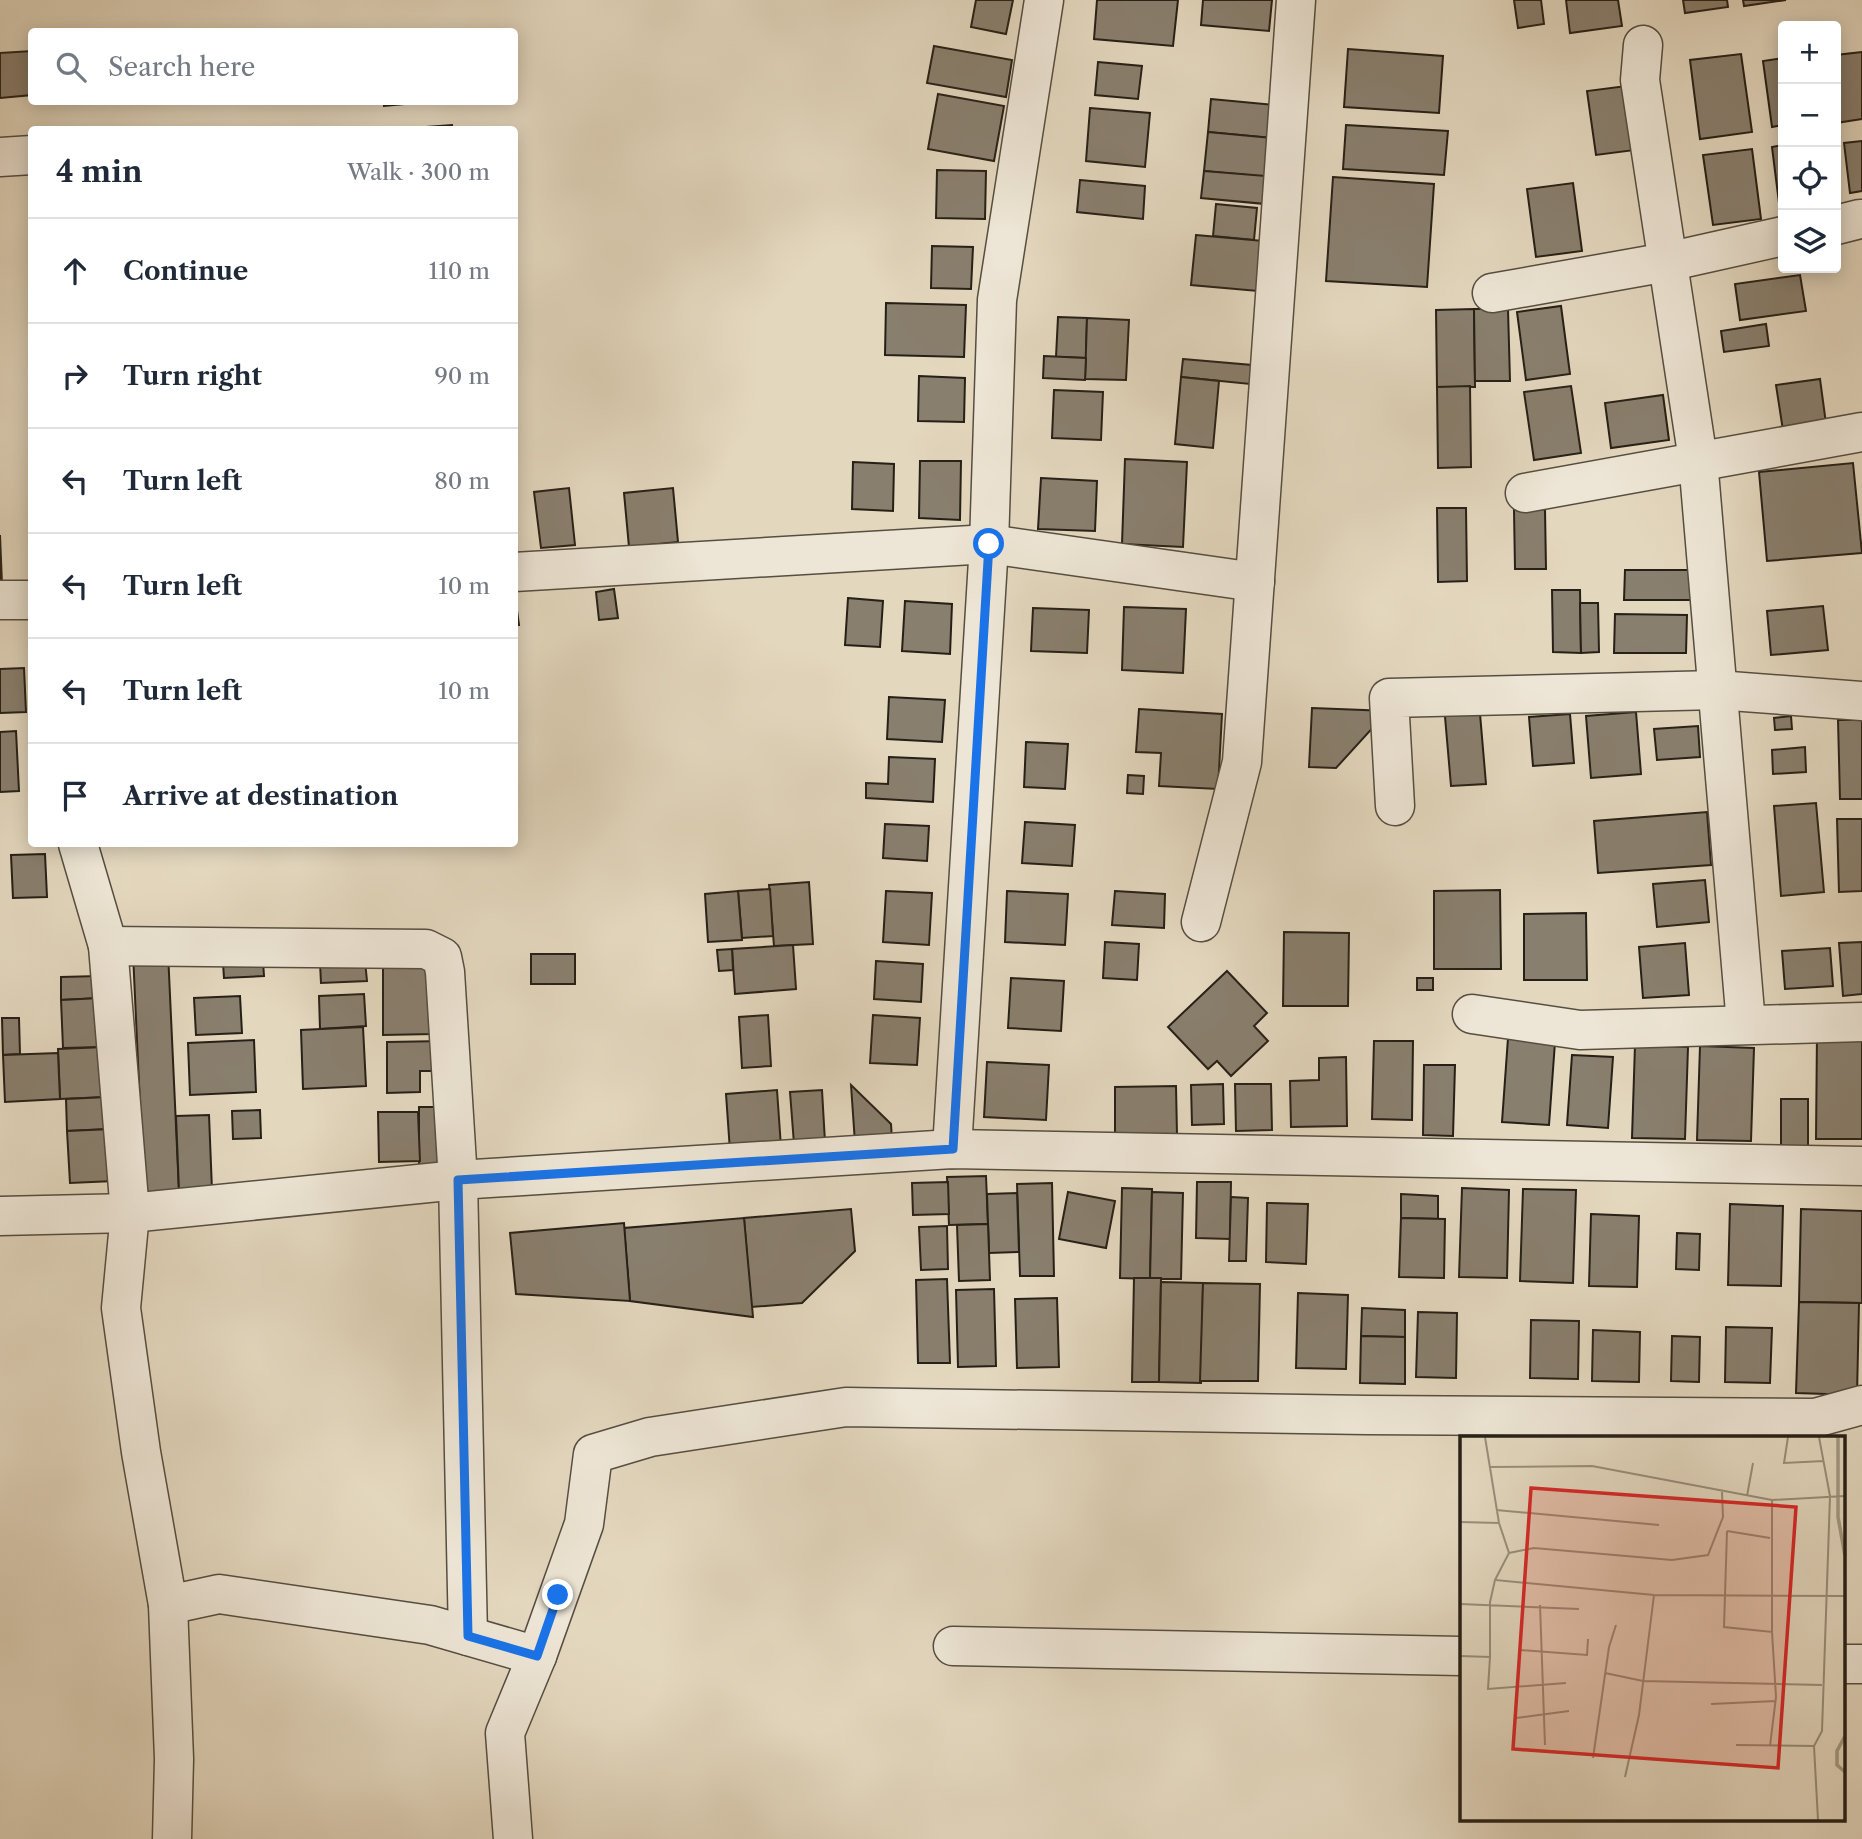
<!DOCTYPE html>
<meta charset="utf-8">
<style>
:root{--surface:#fff;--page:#f6f6f7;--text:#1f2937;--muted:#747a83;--line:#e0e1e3}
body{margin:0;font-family:"Libre Caslon Text",serif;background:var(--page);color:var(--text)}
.controls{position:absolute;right:21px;top:21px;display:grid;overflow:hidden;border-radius:7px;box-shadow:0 4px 18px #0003}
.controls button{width:63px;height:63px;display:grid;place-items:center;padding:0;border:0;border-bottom:2px solid var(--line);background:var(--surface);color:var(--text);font:35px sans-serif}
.stop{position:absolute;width:21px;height:21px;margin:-16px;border:5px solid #1a73e8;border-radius:50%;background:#fff}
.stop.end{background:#1a73e8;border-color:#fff;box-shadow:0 2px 7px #0008}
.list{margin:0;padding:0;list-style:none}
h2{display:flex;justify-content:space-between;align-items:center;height:91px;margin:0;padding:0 28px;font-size:30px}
h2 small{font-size:23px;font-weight:400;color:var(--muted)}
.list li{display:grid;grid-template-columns:46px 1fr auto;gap:21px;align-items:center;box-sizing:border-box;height:105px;padding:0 28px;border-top:2px solid var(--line)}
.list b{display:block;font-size:26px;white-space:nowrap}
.list em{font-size:23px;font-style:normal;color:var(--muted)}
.icon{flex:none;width:38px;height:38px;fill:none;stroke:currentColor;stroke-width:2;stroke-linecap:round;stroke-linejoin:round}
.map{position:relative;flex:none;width:1862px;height:1839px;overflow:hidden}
.search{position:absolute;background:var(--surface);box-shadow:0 4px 18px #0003;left:28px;top:28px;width:490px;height:77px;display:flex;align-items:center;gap:18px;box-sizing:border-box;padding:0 24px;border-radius:7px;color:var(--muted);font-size:26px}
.panel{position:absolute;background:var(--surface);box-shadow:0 4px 18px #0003;left:28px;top:126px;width:490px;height:721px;border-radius:7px}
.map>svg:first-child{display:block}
.building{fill:#897f6e;stroke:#272017;stroke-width:2}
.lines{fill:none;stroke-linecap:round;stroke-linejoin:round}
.minor-casing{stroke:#564e41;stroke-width:41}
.minor{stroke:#ede5d5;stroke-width:38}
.route{stroke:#1a73e8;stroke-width:9}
.inset-river{fill:none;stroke:#a39985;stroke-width:3.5}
.inset-road{fill:none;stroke:#988e7b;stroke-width:2}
.view{fill:#d62828;fill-opacity:0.15;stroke:#d62828;stroke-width:3.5}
.inset-edge{fill:none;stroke:#272017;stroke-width:3.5}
</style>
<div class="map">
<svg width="1862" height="1839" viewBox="0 0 1862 1839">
<rect width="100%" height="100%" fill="#e3d7be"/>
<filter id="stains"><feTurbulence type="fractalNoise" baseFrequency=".00286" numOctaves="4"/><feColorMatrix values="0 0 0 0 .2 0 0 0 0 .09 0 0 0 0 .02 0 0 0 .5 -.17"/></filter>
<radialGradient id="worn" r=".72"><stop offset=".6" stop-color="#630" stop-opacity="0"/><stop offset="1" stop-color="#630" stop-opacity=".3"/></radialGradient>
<g class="building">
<polygon points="976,0 1013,0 1006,34 971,27"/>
<polygon points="1097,0 1178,0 1173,46 1094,39"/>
<polygon points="1203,0 1272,0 1269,31 1201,25"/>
<polygon points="1514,0 1541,0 1544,24 1518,28"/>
<polygon points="1566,0 1618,0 1622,26 1570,33"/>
<polygon points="1683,0 1727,0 1728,7 1685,13"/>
<polygon points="1743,0 1786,0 1744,6"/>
<polygon points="934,46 1012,60 1006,97 927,83"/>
<polygon points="1348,49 1443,56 1439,113 1344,107"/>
<polygon points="32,51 32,95 0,98 0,53"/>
<polygon points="1862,52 1862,119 1836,123 1836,55"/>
<polygon points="1741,54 1752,132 1700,139 1690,60"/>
<polygon points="1783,58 1783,125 1772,127 1763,61"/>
<polygon points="1098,62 1142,66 1138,99 1095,95"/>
<polygon points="1626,86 1635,150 1596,155 1587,91"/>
<polygon points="938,94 1004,106 994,161 928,149"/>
<polygon points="1211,99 1276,105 1273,138 1208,132"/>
<polygon points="384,102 404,102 404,104 384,106"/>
<polygon points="1090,108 1150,113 1145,167 1086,161"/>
<polygon points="452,125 452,130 385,130"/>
<polygon points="1346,125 1448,131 1444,175 1343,169"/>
<polygon points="1208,132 1273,138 1269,177 1204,171"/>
<polygon points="1862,141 1862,191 1850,193 1844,143"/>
<polygon points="1783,145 1783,219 1781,219 1772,147"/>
<polygon points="1752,149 1761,219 1713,225 1703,155"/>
<polygon points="937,170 986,171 985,219 936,218"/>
<polygon points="1204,171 1278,177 1276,205 1201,198"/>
<polygon points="1333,177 1434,184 1427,287 1326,281"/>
<polygon points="1080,180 1145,186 1143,219 1077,212"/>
<polygon points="1573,183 1582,251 1536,257 1527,189"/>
<polygon points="1216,204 1257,208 1254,240 1213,236"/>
<polygon points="1196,235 1274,242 1269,292 1191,285"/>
<polygon points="932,246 973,247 971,289 931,288"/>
<polygon points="1800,275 1806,311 1740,320 1735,284"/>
<polygon points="886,303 966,305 964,357 885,355"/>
<polygon points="1561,306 1570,374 1526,380 1517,312"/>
<polygon points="1474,309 1475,387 1437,387 1436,310"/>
<polygon points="1474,309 1508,309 1510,381 1475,381"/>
<polygon points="1058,317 1087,318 1086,358 1056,357"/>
<polygon points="1087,318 1129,320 1126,380 1085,379"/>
<polygon points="1766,324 1769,346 1724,352 1721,331"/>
<polygon points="1044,356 1086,358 1085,380 1043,378"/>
<polygon points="1183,359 1252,365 1250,384 1181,377"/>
<polygon points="919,376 965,378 964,422 918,421"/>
<polygon points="1181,377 1219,381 1213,448 1175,444"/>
<polygon points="1820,379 1827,431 1784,437 1776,385"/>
<polygon points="1470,386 1471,467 1438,468 1437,387"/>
<polygon points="1571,386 1581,453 1534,460 1524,392"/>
<polygon points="1054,390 1103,392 1101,440 1052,438"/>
<polygon points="1663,395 1669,440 1611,448 1605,403"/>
<polygon points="1125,459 1187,462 1183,547 1122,544"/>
<polygon points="920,461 961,461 960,520 919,518"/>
<polygon points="853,462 894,464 893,511 852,509"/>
<polygon points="1853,463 1862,553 1767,561 1759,472"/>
<polygon points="1041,478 1097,481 1095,531 1038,529"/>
<polygon points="569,488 575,545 541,548 534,492"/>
<polygon points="673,488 678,542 629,547 624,493"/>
<polygon points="1437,508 1466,508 1467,581 1438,582"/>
<polygon points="1545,509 1546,569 1515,569 1514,510"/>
<polygon points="0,535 2,584 0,584"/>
<polygon points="1625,570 1692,570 1692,600 1624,600"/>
<polygon points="514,589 519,625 514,625"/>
<polygon points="614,589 618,618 599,620 596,592"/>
<polygon points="1552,590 1580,590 1581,653 1553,652"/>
<polygon points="848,598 883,601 880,647 845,645"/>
<polygon points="905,601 952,604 950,654 902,651"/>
<polygon points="1580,603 1598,603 1599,652 1581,653"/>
<polygon points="1823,606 1828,650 1771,655 1767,611"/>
<polygon points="1124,607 1186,609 1183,673 1122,670"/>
<polygon points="1033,608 1089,610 1087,653 1031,651"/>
<polygon points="1615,614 1687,615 1686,653 1614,653"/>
<polygon points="24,668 26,712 0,713 0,669"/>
<polygon points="889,697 945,700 942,742 887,739"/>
<polygon points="1479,702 1486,784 1451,786 1444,705"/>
<polygon points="1312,708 1388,711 1336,768 1309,767"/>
<polygon points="1139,709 1222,714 1218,789 1159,786 1161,753 1136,752"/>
<polygon points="1636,712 1641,774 1591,778 1586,716"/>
<polygon points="1570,714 1574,763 1533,766 1529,717"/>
<polygon points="1791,716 1792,729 1775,730 1774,718"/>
<polygon points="1838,720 1862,720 1862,799 1840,799"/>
<polygon points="1698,726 1700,757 1657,760 1654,729"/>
<polygon points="16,731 19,791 0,792 0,732"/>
<polygon points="1026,742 1068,744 1065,789 1024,787"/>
<polygon points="1805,747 1806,772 1773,774 1772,750"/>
<polygon points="889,757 935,759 933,802 866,798 866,783 888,784"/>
<polygon points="1128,775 1144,776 1143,794 1127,793"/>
<polygon points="1816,803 1824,892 1781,896 1774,806"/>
<polygon points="1707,812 1711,865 1598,873 1594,821"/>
<polygon points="1837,819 1862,819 1862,891 1839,892"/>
<polygon points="1025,822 1075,825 1072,866 1022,863"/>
<polygon points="885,824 929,826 927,861 883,858"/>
<polygon points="45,854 47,897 13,898 11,855"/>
<polygon points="1705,880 1709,922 1657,927 1653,884"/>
<polygon points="809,882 813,944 774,946 769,885"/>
<polygon points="770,889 773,936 742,938 738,891"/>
<polygon points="1500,890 1501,969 1434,969 1434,891"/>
<polygon points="738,891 742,940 708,942 705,894"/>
<polygon points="886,891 932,893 929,945 883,942"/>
<polygon points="1007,891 1068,894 1065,945 1005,942"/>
<polygon points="1115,891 1165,894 1164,928 1112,925"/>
<polygon points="1586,913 1587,980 1524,980 1524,914"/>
<polygon points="1284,932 1349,933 1348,1006 1283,1006"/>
<polygon points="1105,942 1139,944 1137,980 1103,978"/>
<polygon points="1862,942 1862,994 1843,996 1839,943"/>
<polygon points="1685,943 1689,995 1643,998 1639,947"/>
<polygon points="793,945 796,989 735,994 732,949"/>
<polygon points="1830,948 1833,986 1785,989 1782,951"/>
<polygon points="732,949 733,970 719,971 717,950"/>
<polygon points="168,952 179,1191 144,1193 133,953"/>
<rect x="531" y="954" width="44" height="30"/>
<polygon points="263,961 264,976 224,978 223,963"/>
<polygon points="365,961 367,981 321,983 320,963"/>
<polygon points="876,961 923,964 921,1002 874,999"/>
<polygon points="383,967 432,967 433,1034 383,1035"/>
<polygon points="1227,971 1267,1013 1254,1026 1268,1041 1231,1076 1217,1061 1208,1069 1168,1027"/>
<polygon points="99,976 100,998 61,1000 61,977"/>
<polygon points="1011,978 1064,981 1061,1031 1008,1028"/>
<rect x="1417" y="978" width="16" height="12"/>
<polygon points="364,994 366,1026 320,1029 319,996"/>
<polygon points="240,996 242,1033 196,1035 194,998"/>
<polygon points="100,998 105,1047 63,1048 61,1000"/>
<polygon points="768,1015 771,1066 742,1068 739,1017"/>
<polygon points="873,1015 920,1018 917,1065 870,1063"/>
<polygon points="2,1018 19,1018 20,1054 3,1055"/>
<polygon points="363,1027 366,1086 303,1089 301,1030"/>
<polygon points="1817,1033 1862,1033 1862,1139 1816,1139"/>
<polygon points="1508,1038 1555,1042 1549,1125 1502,1122"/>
<polygon points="254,1040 256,1092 190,1095 188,1043"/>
<polygon points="444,1041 444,1071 420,1071 420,1092 387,1093 387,1042"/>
<polygon points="1374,1041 1413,1041 1412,1120 1372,1119"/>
<polygon points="1635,1045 1688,1047 1685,1139 1632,1138"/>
<polygon points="1700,1046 1754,1048 1751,1141 1697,1140"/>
<polygon points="105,1047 107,1097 60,1099 58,1049"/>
<polygon points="58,1053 60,1099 5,1102 3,1055"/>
<polygon points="1572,1055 1613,1057 1608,1128 1567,1125"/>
<polygon points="1346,1057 1347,1126 1291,1127 1290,1081 1319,1080 1319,1058"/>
<polygon points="987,1062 1049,1065 1046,1120 984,1117"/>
<polygon points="1424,1065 1455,1065 1453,1136 1423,1135"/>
<polygon points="1223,1084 1224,1124 1192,1125 1191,1085"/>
<polygon points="1235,1084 1271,1084 1272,1130 1236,1131"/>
<polygon points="851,1085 891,1124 892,1140 855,1143"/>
<polygon points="1176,1086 1177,1135 1115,1137 1115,1087"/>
<polygon points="777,1090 781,1147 730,1151 726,1094"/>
<polygon points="822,1090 825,1142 794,1144 790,1092"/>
<polygon points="107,1097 108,1129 67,1131 66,1099"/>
<polygon points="1781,1099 1808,1099 1808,1149 1781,1148"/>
<polygon points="419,1107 437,1107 438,1171 419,1171"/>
<polygon points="260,1110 261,1138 233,1139 232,1111"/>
<polygon points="378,1112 418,1112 420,1161 379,1162"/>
<polygon points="209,1115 212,1190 179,1191 176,1116"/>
<polygon points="112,1129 114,1181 70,1183 67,1131"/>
<polygon points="986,1176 988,1224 949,1225 947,1177"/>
<polygon points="948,1182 949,1214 913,1215 912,1183"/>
<polygon points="1197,1182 1231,1182 1230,1239 1196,1238"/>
<polygon points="1052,1183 1054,1276 1020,1276 1017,1184"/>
<polygon points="1122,1188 1152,1189 1150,1279 1120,1278"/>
<polygon points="1462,1188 1509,1190 1507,1278 1459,1277"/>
<polygon points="1523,1189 1576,1190 1573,1283 1520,1281"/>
<polygon points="1068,1192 1115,1201 1106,1248 1059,1239"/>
<polygon points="1152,1192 1183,1193 1181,1279 1150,1279"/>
<polygon points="1017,1193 1019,1252 989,1253 987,1194"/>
<polygon points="1401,1194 1438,1196 1438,1219 1401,1218"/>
<polygon points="1231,1197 1248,1198 1246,1261 1229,1261"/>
<polygon points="1267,1203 1308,1204 1306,1264 1266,1262"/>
<polygon points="1730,1204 1783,1206 1781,1286 1728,1285"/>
<polygon points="851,1209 855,1251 802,1303 751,1307 744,1218"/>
<polygon points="1801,1209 1862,1211 1862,1303 1799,1302"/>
<polygon points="1591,1214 1639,1216 1637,1287 1589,1286"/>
<polygon points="744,1218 753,1317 630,1301 624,1228"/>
<polygon points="1401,1218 1445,1219 1444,1278 1399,1277"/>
<polygon points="624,1223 630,1301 516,1294 510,1233"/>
<polygon points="988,1224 990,1280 959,1281 957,1225"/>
<polygon points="947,1226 948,1269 921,1270 919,1227"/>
<polygon points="1677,1233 1700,1234 1699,1270 1676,1269"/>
<polygon points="1134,1278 1161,1278 1159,1382 1132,1382"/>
<polygon points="947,1279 950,1363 918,1363 916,1280"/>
<polygon points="1161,1282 1203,1283 1201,1383 1159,1382"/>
<polygon points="1203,1283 1260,1284 1258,1381 1200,1381"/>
<polygon points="994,1289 996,1366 958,1367 956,1290"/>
<polygon points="1298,1293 1348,1295 1346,1369 1296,1368"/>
<polygon points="1057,1298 1059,1367 1017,1368 1015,1299"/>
<polygon points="1799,1302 1859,1303 1857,1395 1796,1393"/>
<polygon points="1362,1308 1405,1310 1405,1337 1361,1336"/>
<polygon points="1418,1312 1457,1313 1456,1378 1416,1377"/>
<polygon points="1531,1320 1579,1321 1578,1379 1530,1378"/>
<polygon points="1726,1327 1772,1328 1770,1383 1725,1382"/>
<polygon points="1593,1330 1640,1332 1639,1382 1592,1381"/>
<polygon points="1361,1336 1405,1337 1405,1384 1360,1383"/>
<polygon points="1672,1336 1700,1337 1699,1382 1671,1381"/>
</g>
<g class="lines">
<g class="minor-casing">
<g id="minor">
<polyline points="1643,45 1640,80 1698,460 1746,1024"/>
<polyline points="0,157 32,155"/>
<polyline points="1836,225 1860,219"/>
<polyline points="1492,293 1667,262 1783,236"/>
<polyline points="1525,493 1862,432"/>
<polyline points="514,572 989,544 1255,582"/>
<polyline points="0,600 32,600"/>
<polyline points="1395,806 1389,698 1717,690 1862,701"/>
<polyline points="78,844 108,946"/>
<polyline points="1201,922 1242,762 1296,0"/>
<polyline points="1472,1014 1580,1030 1862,1022"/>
<polyline points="952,1149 989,544 997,300 1044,0"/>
<polyline points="0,1216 130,1213 458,1180 952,1149 1862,1166"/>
<polyline points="168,1605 219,1594 430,1625 537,1656"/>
<polyline points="953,1646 1461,1656"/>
<polyline points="1843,1664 1862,1664"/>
<polyline points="172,1839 174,1759 168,1605 141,1452 121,1308 130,1213 108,946 426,949 442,957 445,972 458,1180 468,1636"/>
<polyline points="513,1839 505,1733 537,1656 584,1524 593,1454 650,1437 846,1407 1367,1415 1815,1418 1862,1405"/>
</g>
</g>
<use href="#minor" class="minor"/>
</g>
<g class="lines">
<polyline class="route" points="558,1595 537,1656 468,1636 458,1180 953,1149 989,544"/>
</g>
<g transform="translate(1460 1436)">
<rect width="385" height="385" fill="#e3d7be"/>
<path class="inset-river" d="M378,1V81L385,120M385,300L377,315V329L385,336"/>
<path class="inset-road" d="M25,1L39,87L49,117L35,144L194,159L385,160M328,1L324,27L364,25M29,31L132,30L312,64L385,60M287,60L293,27M36,74L199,89M0,86L39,87M267,95L264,191L312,196V64M267,95L310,102M49,117L74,112L212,124L248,119L263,81L262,56M0,168L119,173M80,169L85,309M60,214L127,219L128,203M0,220L30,221V166L35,144M30,221L28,253L106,247M145,237L183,245L362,249M251,268L316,265M56,282L109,275M276,309L354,310M310,310L316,261L312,196M133,322L149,211L156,189M165,341L179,279L194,159M358,384L354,310L362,295L370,60L359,1"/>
<path class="view" d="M71,52L336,71L318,332L53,313Z"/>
<rect width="385" height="385" class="inset-edge"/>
</g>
<rect width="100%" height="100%" filter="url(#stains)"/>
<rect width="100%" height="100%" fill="url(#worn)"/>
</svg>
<div class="controls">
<button>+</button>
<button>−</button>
<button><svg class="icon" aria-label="locate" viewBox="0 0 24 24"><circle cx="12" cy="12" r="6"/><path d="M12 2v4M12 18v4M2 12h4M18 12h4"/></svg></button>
<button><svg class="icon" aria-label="layers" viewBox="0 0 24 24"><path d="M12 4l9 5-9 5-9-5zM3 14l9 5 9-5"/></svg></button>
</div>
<div class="stop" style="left:989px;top:544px"></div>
<div class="stop end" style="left:558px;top:1595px"></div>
<div class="search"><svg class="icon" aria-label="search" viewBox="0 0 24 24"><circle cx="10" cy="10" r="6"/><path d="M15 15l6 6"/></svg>Search here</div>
<section class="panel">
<h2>4 min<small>Walk · 300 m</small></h2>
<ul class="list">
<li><svg class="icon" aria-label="ahead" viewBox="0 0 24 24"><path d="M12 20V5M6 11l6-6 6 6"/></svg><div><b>Continue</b></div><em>110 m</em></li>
<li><svg class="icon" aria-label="right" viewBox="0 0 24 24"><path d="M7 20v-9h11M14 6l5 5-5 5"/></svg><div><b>Turn right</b></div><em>90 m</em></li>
<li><svg class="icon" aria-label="left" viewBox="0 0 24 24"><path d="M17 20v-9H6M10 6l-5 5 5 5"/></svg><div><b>Turn left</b></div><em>80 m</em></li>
<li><svg class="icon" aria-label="left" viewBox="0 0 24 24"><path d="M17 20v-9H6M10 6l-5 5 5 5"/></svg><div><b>Turn left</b></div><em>10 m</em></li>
<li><svg class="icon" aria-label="left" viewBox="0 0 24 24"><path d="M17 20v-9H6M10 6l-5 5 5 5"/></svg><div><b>Turn left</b></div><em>10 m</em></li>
<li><svg class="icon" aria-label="arrive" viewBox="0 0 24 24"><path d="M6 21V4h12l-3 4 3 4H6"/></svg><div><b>Arrive at destination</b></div></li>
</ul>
</section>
</div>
